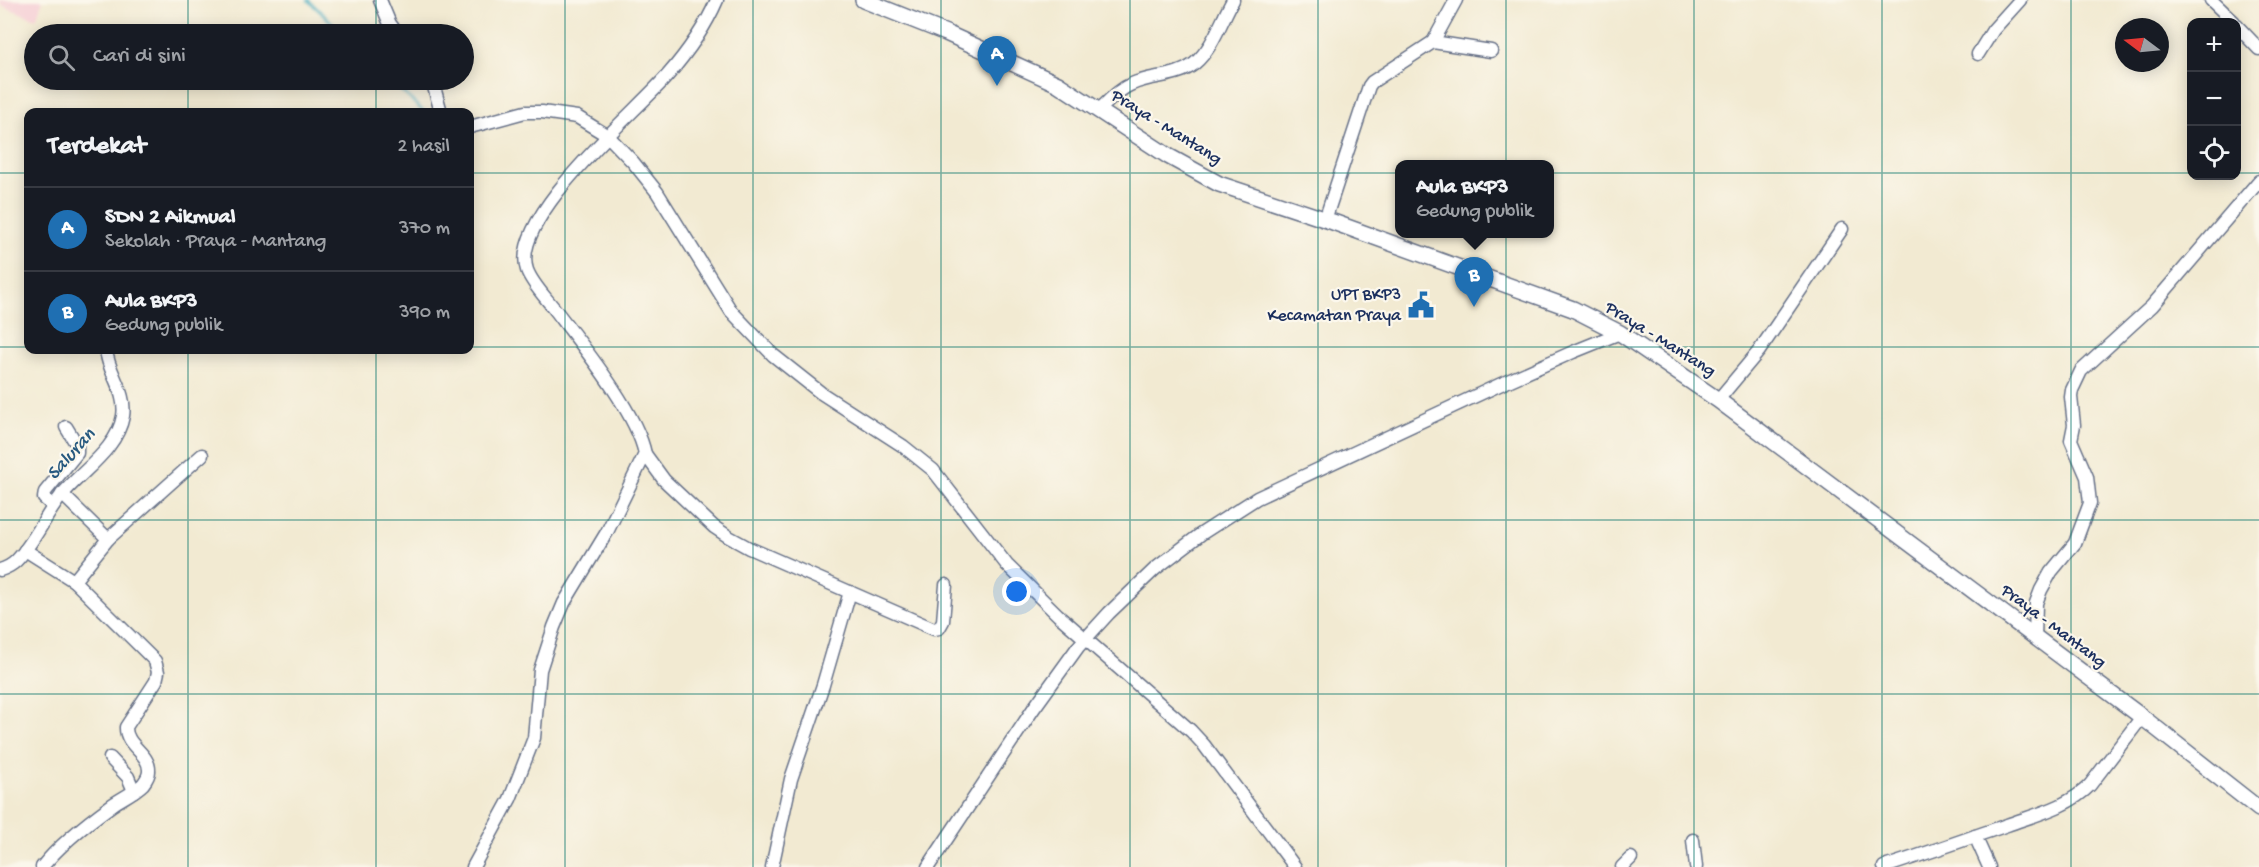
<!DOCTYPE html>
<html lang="id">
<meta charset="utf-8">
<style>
:root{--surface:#171b24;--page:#20242c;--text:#f1f3f6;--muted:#9ea1a6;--line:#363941;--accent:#1f6fb2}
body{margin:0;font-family:"Gochi Hand",sans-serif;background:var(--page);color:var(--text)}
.controls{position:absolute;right:18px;top:18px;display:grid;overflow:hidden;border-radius:12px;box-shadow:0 3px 15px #0003}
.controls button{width:54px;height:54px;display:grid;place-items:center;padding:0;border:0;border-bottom:2px solid var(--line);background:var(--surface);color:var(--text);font:30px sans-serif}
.compass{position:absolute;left:2115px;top:18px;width:54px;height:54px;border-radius:50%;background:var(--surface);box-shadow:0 3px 15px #0003;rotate:286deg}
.you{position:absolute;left:1017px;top:592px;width:21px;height:21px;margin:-15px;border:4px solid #fff;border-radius:50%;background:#1a73e8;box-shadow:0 0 0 9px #1a73e833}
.badge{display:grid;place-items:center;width:39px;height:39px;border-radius:50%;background:var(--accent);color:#fff;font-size:20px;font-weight:700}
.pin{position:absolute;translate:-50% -50px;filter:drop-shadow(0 2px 3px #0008)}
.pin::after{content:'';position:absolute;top:32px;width:21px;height:18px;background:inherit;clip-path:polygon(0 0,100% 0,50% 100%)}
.popup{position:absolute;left:1395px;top:160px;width:159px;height:78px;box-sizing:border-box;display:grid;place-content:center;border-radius:12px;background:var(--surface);filter:drop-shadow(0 2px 4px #0005);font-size:20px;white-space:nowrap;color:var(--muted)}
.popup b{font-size:22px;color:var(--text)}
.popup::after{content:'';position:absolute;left:50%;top:100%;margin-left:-12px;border:12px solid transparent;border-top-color:var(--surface)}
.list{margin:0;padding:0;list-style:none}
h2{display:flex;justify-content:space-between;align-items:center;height:78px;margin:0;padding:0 24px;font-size:26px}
h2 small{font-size:20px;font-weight:400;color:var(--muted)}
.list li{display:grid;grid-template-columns:39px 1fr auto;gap:18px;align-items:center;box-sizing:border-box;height:84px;padding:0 24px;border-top:2px solid var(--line)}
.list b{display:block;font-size:22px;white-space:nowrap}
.list p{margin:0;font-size:20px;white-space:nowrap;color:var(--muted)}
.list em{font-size:20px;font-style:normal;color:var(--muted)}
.icon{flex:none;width:33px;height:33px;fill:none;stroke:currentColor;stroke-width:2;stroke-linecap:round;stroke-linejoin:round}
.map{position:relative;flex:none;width:2259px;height:867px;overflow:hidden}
.search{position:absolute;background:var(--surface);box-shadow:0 3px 15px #0003;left:24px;top:24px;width:450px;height:66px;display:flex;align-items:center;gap:15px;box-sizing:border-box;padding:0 21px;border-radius:33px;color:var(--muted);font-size:22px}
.panel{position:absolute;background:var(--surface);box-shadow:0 3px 15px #0003;left:24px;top:108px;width:450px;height:246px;border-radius:12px}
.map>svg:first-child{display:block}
.built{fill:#f6cfd5}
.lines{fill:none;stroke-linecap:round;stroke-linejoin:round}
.stream{stroke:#40abbf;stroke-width:3}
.minor-casing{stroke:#667087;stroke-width:15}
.major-casing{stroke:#667087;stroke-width:18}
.minor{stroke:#fff;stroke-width:12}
.major{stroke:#fff;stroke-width:15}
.grid{fill:none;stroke:#0f766e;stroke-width:1.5;stroke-opacity:0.55}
.labels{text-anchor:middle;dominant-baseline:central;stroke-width:4.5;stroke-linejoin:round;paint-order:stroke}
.street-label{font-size:18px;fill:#1b2f5e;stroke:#fbf7ec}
.poi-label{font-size:18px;fill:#1b2f5e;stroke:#fbf7ec;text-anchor:end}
.water-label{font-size:20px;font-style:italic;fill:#285a80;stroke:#fbf7ec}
</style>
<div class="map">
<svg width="2259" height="867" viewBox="0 0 2259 867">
<rect width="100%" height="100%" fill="#fbf7ec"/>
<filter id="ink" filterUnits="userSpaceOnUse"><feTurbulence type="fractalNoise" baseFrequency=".0167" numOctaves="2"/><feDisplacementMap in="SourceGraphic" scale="12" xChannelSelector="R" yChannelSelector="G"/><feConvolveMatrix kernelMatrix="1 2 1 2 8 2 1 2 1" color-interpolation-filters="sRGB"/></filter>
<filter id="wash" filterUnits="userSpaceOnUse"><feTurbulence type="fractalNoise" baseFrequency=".008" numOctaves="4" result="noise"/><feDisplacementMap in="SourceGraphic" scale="24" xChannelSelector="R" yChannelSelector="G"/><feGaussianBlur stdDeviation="1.35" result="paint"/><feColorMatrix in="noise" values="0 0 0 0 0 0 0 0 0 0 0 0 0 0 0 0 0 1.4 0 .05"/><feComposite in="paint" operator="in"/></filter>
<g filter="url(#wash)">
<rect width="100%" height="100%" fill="#f2ead2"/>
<polygon class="built" points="0,0 43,0 36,19 0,5"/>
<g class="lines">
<g class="stream">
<polyline points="308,0 344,34"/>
<polyline points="390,80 424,112"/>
</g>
</g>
</g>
<g filter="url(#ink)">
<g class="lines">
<g class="minor-casing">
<g id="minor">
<polyline points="380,0 390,24 398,34"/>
<polyline points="2211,0 2234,22"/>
<polyline points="2236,25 2259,49"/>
<polyline points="1433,42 1456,0"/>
<polyline points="1978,54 1993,30 2020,0"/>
<polyline points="432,80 441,112"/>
<path d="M1099,110C1109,101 1119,89 1132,84C1151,75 1176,78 1194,64C1213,48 1221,21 1233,0"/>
<polyline points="470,127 525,112 542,112 577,117 608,136 633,162 657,192 731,311 773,355 821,393 903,446 933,470 1007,565 1058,615 1191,731 1204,745 1295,867"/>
<polyline points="1325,220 1369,86 1372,82 1433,42 1491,51"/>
<polyline points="1718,400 1759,351 1842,229"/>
<polyline points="645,454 664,480 714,527 729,537 749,548 934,629 939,628 943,621 946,585"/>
<polyline points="62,494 108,539"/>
<polyline points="53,506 44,498 45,492 77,453 77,445 66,427"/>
<path d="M25,550L74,581L155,661L158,672L156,681L126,727C125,746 150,753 149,771C149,775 146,780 143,784C135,792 122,798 112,805C87,823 61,843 42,867"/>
<path d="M0,570C6,568 12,565 16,561C34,543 45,516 61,496C81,471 117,450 123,416C127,392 108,373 106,350"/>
<polyline points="74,581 108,539 202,455"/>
<polyline points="2035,638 2036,603 2041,590 2051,572 2075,543 2090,503 2087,477 2071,440 2074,425 2071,397 2072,390 2081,371 2152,306 2259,181"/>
<polyline points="110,758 128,777 134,791"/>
<polyline points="1975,836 1989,867"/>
<polyline points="1693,840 1696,867"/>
<path d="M473,867L510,799L534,738L540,670L554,627L564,603L607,532L645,454C637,413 582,345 556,311C547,299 532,284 527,270C509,218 634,114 667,76C687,53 705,28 717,0"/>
<polyline points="772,867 791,779 823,685 850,592"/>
<polyline points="928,867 1034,708 1078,647 1109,613 1155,569 1201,534 1257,498 1499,385 1573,352 1620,333"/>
<polyline points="1622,867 1631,858"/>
<path d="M1884,867C1925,854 1966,839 2007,825C2034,815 2069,807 2090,785L2142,717"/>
</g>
</g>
<g class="major-casing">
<polyline id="major" points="863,0 946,33 1058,84 1168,156 1219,184 1333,222 1573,309 1620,333 1718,400 2142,717 2259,809"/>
</g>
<use href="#minor" class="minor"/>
<use href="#major" class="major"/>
</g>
</g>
<path class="grid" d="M188,0V34M376,0V34M565,0V867M753,0V867M941,0V867M1130,0V867M1318,0V867M1506,0V867M1694,0V867M1882,0V867M2071,0V867M188,80V112M376,80V112M0,173H28M470,173H2192M2236,173H2259M0,347H28M470,347H2259M188,350V867M376,350V867M0,520H2259M0,694H2259"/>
<defs>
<g id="civic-bare" transform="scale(2.07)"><path d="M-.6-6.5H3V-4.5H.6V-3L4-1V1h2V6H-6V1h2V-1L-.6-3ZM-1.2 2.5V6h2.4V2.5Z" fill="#1f6fb2" stroke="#fbf7ec" stroke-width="2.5" paint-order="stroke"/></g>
</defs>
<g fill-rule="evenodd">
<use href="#civic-bare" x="1421" y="305"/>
</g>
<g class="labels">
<g class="street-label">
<text transform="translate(1166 128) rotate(32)">Praya - Mantang</text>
<text transform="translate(1660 340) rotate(32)">Praya - Mantang</text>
<text transform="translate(2053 627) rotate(37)">Praya - Mantang</text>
</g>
<g class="poi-label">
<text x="1401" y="295">UPT BKP3<tspan x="1401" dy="21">Kecamatan Praya</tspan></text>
</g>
<g class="water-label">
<text transform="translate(72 455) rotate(-48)">Saluran</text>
</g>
</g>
</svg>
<div class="controls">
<button>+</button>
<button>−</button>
<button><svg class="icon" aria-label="locate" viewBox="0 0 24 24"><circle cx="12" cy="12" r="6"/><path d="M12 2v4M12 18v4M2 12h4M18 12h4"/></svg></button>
</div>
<svg class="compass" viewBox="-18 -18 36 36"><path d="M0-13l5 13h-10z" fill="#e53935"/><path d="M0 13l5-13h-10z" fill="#9ea1a6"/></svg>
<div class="you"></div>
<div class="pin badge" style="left:997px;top:86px">A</div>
<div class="pin badge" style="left:1474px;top:307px">B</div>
<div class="popup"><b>Aula BKP3</b>Gedung publik</div>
<div class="search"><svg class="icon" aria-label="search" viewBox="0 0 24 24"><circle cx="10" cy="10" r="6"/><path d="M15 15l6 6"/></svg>Cari di sini</div>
<section class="panel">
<h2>Terdekat<small>2 hasil</small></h2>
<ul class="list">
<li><span class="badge">A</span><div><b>SDN 2 Aikmual</b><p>Sekolah · Praya - Mantang</p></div><em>370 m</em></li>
<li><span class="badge">B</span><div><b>Aula BKP3</b><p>Gedung publik</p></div><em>390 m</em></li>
</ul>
</section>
</div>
